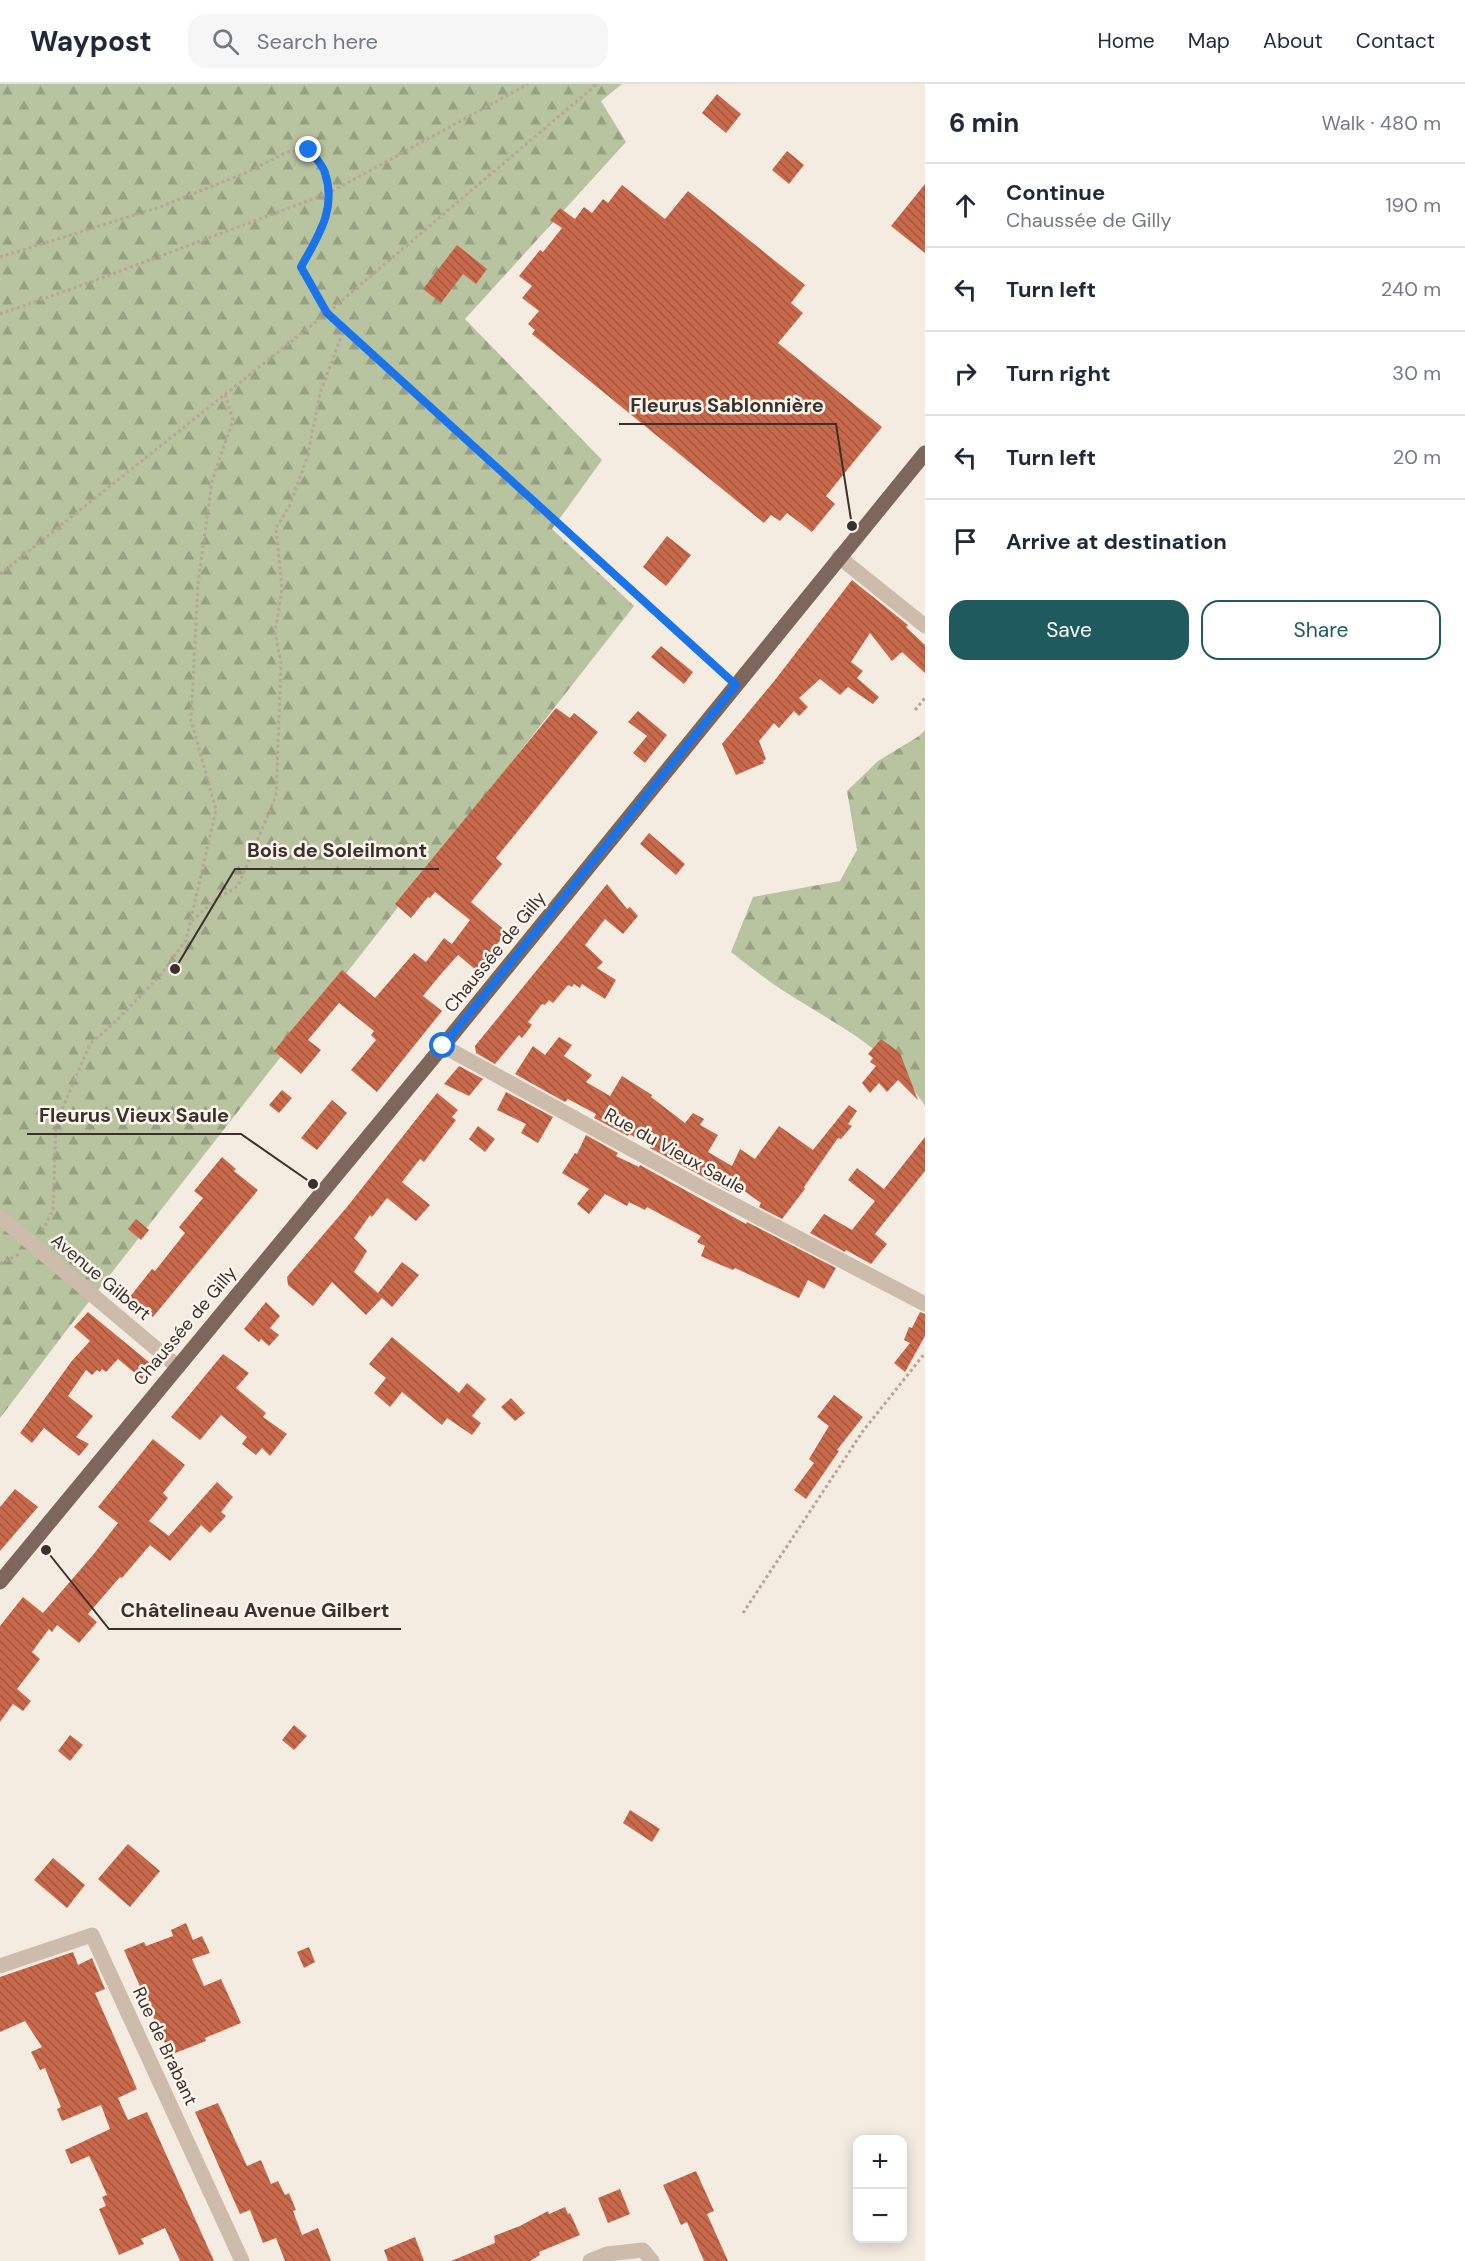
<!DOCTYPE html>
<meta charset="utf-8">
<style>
:root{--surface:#fff;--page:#f6f6f7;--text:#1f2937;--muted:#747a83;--line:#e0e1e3;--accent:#1f5a5e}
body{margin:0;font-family:"DM Sans",sans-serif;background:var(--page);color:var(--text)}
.controls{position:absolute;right:18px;bottom:18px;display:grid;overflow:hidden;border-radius:12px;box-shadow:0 3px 15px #0003}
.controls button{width:54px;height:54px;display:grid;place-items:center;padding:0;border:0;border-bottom:2px solid var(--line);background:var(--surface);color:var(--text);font:30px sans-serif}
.stop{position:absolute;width:18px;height:18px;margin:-14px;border:4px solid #1a73e8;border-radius:50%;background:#fff}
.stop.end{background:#1a73e8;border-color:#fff;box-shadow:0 2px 6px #0008}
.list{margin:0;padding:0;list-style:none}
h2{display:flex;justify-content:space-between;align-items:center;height:78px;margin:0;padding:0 24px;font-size:26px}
h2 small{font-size:20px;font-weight:400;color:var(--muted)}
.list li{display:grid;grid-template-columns:39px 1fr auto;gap:18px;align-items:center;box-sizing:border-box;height:84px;padding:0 24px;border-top:2px solid var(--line)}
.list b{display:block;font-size:22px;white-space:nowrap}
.list p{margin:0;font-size:20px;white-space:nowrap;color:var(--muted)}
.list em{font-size:20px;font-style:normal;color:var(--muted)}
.actions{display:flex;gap:12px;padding:18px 24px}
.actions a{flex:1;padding:14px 0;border:2px solid var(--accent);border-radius:18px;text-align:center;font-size:21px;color:var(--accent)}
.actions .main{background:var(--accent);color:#fff}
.icon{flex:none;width:33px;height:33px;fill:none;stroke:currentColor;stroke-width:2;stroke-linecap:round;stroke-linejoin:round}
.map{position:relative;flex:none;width:925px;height:2177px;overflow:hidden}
header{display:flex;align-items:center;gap:36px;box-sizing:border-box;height:84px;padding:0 30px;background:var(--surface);border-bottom:2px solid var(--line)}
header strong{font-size:28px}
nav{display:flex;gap:33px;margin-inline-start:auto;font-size:21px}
.search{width:420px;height:54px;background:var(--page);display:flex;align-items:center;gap:15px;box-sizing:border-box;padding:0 21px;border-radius:18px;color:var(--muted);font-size:22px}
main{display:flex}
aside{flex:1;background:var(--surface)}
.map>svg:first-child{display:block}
.forest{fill:url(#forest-firs)}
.building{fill:url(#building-back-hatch)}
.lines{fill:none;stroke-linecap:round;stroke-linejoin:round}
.path{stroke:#b9a596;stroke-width:3;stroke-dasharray:3 3;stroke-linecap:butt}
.minor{stroke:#cdbbac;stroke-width:15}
.primary{stroke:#7d675c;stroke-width:15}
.route{stroke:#1a73e8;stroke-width:8}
.labels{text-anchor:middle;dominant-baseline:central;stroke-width:5;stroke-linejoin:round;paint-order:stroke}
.street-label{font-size:18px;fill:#3b302b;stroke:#fbf5ee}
.leader{fill:none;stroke:#3b302b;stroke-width:2}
.callout-dot{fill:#3b302b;stroke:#fbf5ee;stroke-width:2}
.callout-label{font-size:20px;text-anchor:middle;font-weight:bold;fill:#3b302b;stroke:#fbf5ee;stroke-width:5;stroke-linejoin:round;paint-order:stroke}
</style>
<header>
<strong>Waypost</strong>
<div class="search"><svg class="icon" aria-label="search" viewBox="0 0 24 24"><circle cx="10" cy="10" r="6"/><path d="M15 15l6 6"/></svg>Search here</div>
<nav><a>Home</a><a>Map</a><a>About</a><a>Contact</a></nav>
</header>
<main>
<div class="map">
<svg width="925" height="2177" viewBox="0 0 925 2177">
<defs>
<pattern id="forest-firs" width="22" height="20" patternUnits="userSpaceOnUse" patternTransform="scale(1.5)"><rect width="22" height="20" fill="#b8c4a0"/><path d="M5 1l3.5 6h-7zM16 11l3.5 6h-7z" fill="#97a083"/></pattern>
<pattern id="building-back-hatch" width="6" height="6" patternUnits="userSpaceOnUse" patternTransform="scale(1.5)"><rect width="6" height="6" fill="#c8694b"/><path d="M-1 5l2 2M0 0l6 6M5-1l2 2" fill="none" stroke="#a4573f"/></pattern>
</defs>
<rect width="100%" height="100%" fill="#f4ebe1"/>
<g class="forest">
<polygon points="0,0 622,0 601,17 626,58 465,235 602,376 552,445 634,522 66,1247 0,1334"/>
<path d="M925,646V1022C891,966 840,943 787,909C768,897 749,882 731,868L753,813L840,797L857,766L847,707L878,677L919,652Z"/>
</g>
<g class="building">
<polygon points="717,10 741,30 726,49 702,29"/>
<polygon points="787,67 804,81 789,100 772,86"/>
<polygon points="925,100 925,169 891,142"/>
<polygon points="622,101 665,135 688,107 805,201 791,219 803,229 778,259 882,343 826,412 835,420 812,448 787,429 780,437 771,431 764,439 532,250 535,246 528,240 539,227 522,214 532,202 519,192 540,166 543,168 562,144 550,136 560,124 575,135 584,123 592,129 603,115 608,119"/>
<polygon points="457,161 487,185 476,200 463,190 441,219 423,205"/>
<polygon points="667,452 691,471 666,502 643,483"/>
<polygon points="852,496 908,541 906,543 925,561 925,589 902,568 892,577 870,549 851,578 863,587 857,594 879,613 873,620 848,603 840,611 820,595 799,614 808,623 799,632 794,627 779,644 774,639 759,657 766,675 763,677 764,679 736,691 722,660 775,596"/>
<polygon points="661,562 693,588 684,600 651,573"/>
<polygon points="556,624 570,634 574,629 598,648 496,774 502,780 471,818 507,848 476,886 458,871 441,890 423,912 442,927 377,1008 351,986 376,956 371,951 374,947 339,919 308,956 321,966 301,990 274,967 342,886 375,914 414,869 426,878 444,854 452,860 470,836 435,808 430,814 428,813 411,834 395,820"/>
<polygon points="638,627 667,651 645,679 633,669 647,652 628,638"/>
<polygon points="649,749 685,780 676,791 640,760"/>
<polygon points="607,800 627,825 630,823 638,832 623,850 605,835 585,861 603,878 597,884 616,896 605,915 582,900 580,904 574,900 572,903 568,901 553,919 549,916 545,921 542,920 528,938 532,941 522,954 519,951 495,980 476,969 475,962 484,951"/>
<polygon points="559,953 572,961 564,972 592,991 586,998 610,1012 622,992 652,1011 651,1013 685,1039 693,1029 704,1035 700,1041 718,1051 708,1068 732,1082 740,1065 755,1075 779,1042 813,1066 849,1021 857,1027 848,1040 852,1042 841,1055 838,1054 804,1103 805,1105 782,1135 759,1123 761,1119 736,1101 731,1108 650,1064 651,1062 629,1050 628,1052 594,1034 596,1030 568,1015 565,1018 515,990 533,962 545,971"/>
<polygon points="881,955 900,969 918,1016 898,996 887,1008 879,999 870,1009 862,999 876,982 870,978 873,974 868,970"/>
<polygon points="459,982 483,995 469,1012 444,1000"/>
<polygon points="282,1006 292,1014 279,1029 269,1021"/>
<polygon points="506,1008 553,1033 538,1059 521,1049 526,1040 497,1026"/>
<polygon points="437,1009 458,1026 452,1033 456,1036 424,1078 420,1075 402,1098 430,1121 416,1137 387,1114 372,1133 370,1131 354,1154 367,1167 354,1188 378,1209 402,1178 419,1191 392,1223 382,1214 366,1231 332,1198 313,1222 288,1201 287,1193 347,1123"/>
<polygon points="332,1016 347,1029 317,1066 301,1054"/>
<polygon points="478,1042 495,1055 485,1068 469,1055"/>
<polygon points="586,1051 618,1069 616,1072 639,1083 640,1081 746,1140 747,1138 836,1184 824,1205 808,1196 799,1214 735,1184 733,1186 716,1179 701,1172 705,1162 697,1158 701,1152 647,1123 645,1126 629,1118 627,1122 605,1110 589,1130 577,1120 589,1105 562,1089 575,1069 577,1070"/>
<polygon points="925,1053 925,1087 875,1150 887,1160 871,1180 846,1166 845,1168 810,1149 824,1130 852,1146 875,1117 848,1096 857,1084 884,1105"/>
<polygon points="222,1073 236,1085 234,1087 258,1106 153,1233 129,1214 152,1185 155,1187 185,1149 179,1143 203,1114 194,1107"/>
<polygon points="136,1135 149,1146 141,1156 128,1145"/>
<polygon points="266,1218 280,1232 270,1244 279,1251 269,1262 261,1255 259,1258 244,1245"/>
<polygon points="88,1228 150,1279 150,1285 142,1295 118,1275 106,1288 102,1285 100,1288 97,1286 92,1291 86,1286 68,1312 93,1332 76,1353 89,1360 79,1372 44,1344 32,1359 20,1349 71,1278 90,1257 74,1243"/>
<polygon points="920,1228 925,1230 925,1252 905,1288 894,1279 910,1259 904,1256 909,1243 912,1244"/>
<polygon points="392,1253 459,1309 467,1299 486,1315 472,1332 481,1339 472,1351 447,1334 442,1341 402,1308 390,1323 374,1309 386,1294 369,1280"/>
<polygon points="223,1270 249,1289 236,1304 266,1329 263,1333 287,1350 270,1372 262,1364 256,1371 242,1360 247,1353 221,1331 200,1356 171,1333"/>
<polygon points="834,1311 863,1333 837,1366 839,1367 806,1415 794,1406 814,1379 809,1375 829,1342 817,1333"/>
<polygon points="511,1314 525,1329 515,1337 501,1323"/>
<polygon points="153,1355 185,1381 163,1409 168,1414 149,1437 169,1452 217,1398 233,1413 221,1428 226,1432 210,1449 201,1441 170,1477 150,1461 122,1494 120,1493 88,1530 97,1538 79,1559 57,1541 52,1548 49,1545 32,1568 40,1575 17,1605 31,1617 23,1627 13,1620 0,1638 0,1542 23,1513 43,1529 93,1471 118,1439 98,1423"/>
<polygon points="15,1405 38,1423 0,1467 0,1423"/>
<polygon points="294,1641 307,1652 294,1666 282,1656"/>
<polygon points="70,1651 83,1661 70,1677 58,1667"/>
<polygon points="630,1726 660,1745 652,1758 623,1739"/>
<polygon points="128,1760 160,1787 130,1823 98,1795"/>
<polygon points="53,1774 85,1801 67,1824 34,1796"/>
<polygon points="186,1839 193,1856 202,1852 210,1869 192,1875 204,1902 221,1895 241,1939 205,1954 206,1957 170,1971 124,1866 144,1858 146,1862 173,1852 171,1846"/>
<polygon points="309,1863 315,1878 304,1884 297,1868"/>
<polygon points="73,1868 78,1881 92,1874 105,1905 95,1909 137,2005 118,2014 128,2036 147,2028 214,2177 180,2177 165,2144 141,2155 144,2160 119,2171 99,2125 106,2122 102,2113 107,2111 93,2080 89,2072 71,2080 65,2066 110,2045 101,2021 62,2037 57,2025 61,2023 45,1984 40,1986 31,1968 42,1963 25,1937 0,1948 0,1893"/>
<polygon points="218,2019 247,2082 261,2076 271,2100 278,2097 285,2111 289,2109 296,2126 293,2127 302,2151 318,2144 331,2177 285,2177 276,2154 263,2159 250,2126 240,2130 195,2028"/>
<polygon points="696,2087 714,2127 707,2130 728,2177 704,2177 687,2138 681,2141 663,2101"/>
<polygon points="620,2105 630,2130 608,2139 598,2114"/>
<polygon points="565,2123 568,2130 570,2129 580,2151 539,2168 540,2171 530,2177 451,2177 495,2159 494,2152 520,2142 548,2127 549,2130"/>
<polygon points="415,2153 424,2177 388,2177 384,2166"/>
</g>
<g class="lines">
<g class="path">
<path d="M0,173L157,124L248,88L287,68L308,66C314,72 323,81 325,89C337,125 317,152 301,183L327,229L726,592"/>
<polyline points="0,230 80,202 329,109 528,0"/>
<polyline points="0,490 327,229 597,0"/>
<polyline points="915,626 925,614"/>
<polyline points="192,837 215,816 238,802 276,712 281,580 275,548 282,505 276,444 290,421 308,371 320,309 344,245"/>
<polyline points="42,1147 53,1126 56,1039 90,960 115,938 160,892 186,856 216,726 191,636 198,499 212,397 233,336 225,310"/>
<polyline points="0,1180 19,1170"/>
<polyline points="743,1529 863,1347 925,1269"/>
</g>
<g class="minor">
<polyline points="839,473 925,542"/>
<polyline points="443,962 702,1104 925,1220"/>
<polyline points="0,1133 178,1283"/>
<polyline points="0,1882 92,1851 242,2177"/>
<polyline points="590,2177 607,2170 643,2166 652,2177"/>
</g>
<polyline class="primary" points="0,1498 443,962 925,369"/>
</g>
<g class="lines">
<path class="route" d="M309,66C314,72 323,81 325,89C337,125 318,152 301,183L327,229L736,601L443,962"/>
</g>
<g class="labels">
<g class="street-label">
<text transform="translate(495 868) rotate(-51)">Chaussée de Gilly</text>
<text transform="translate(675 1067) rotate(29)">Rue du Vieux Saule</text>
<text transform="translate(101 1193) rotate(40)">Avenue Gilbert</text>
<text transform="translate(185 1242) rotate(-50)">Chaussée de Gilly</text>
<text transform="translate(165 1962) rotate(65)">Rue de Brabant</text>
</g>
</g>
<path class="leader" d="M852 442L836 340H619M175 885L235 785H439M313 1100L241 1050H27M46 1466L109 1545H401"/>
<g class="callout-dot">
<circle cx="852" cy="442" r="6"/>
<circle cx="175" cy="885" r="6"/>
<circle cx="313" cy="1100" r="6"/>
<circle cx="46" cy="1466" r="6"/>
</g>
<g class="callout-label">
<text x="727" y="328">Fleurus Sablonnière</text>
<text x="337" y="773">Bois de Soleilmont</text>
<text x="134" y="1038">Fleurus Vieux Saule</text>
<text x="255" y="1533">Châtelineau Avenue Gilbert</text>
</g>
</svg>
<div class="controls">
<button>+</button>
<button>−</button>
</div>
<div class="stop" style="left:443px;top:962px"></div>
<div class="stop end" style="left:309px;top:66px"></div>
</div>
<aside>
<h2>6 min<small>Walk · 480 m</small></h2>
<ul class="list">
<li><svg class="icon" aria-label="ahead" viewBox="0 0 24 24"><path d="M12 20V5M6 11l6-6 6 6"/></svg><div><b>Continue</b><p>Chaussée de Gilly</p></div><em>190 m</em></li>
<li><svg class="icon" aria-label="left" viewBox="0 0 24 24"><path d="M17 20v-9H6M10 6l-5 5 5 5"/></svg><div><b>Turn left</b></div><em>240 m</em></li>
<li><svg class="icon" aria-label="right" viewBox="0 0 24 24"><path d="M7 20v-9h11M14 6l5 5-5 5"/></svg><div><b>Turn right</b></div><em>30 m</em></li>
<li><svg class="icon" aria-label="left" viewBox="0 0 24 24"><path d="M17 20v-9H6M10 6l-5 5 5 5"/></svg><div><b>Turn left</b></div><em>20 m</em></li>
<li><svg class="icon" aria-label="arrive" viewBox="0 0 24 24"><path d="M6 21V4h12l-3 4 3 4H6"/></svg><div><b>Arrive at destination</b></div></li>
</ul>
<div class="actions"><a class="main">Save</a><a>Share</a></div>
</aside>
</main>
